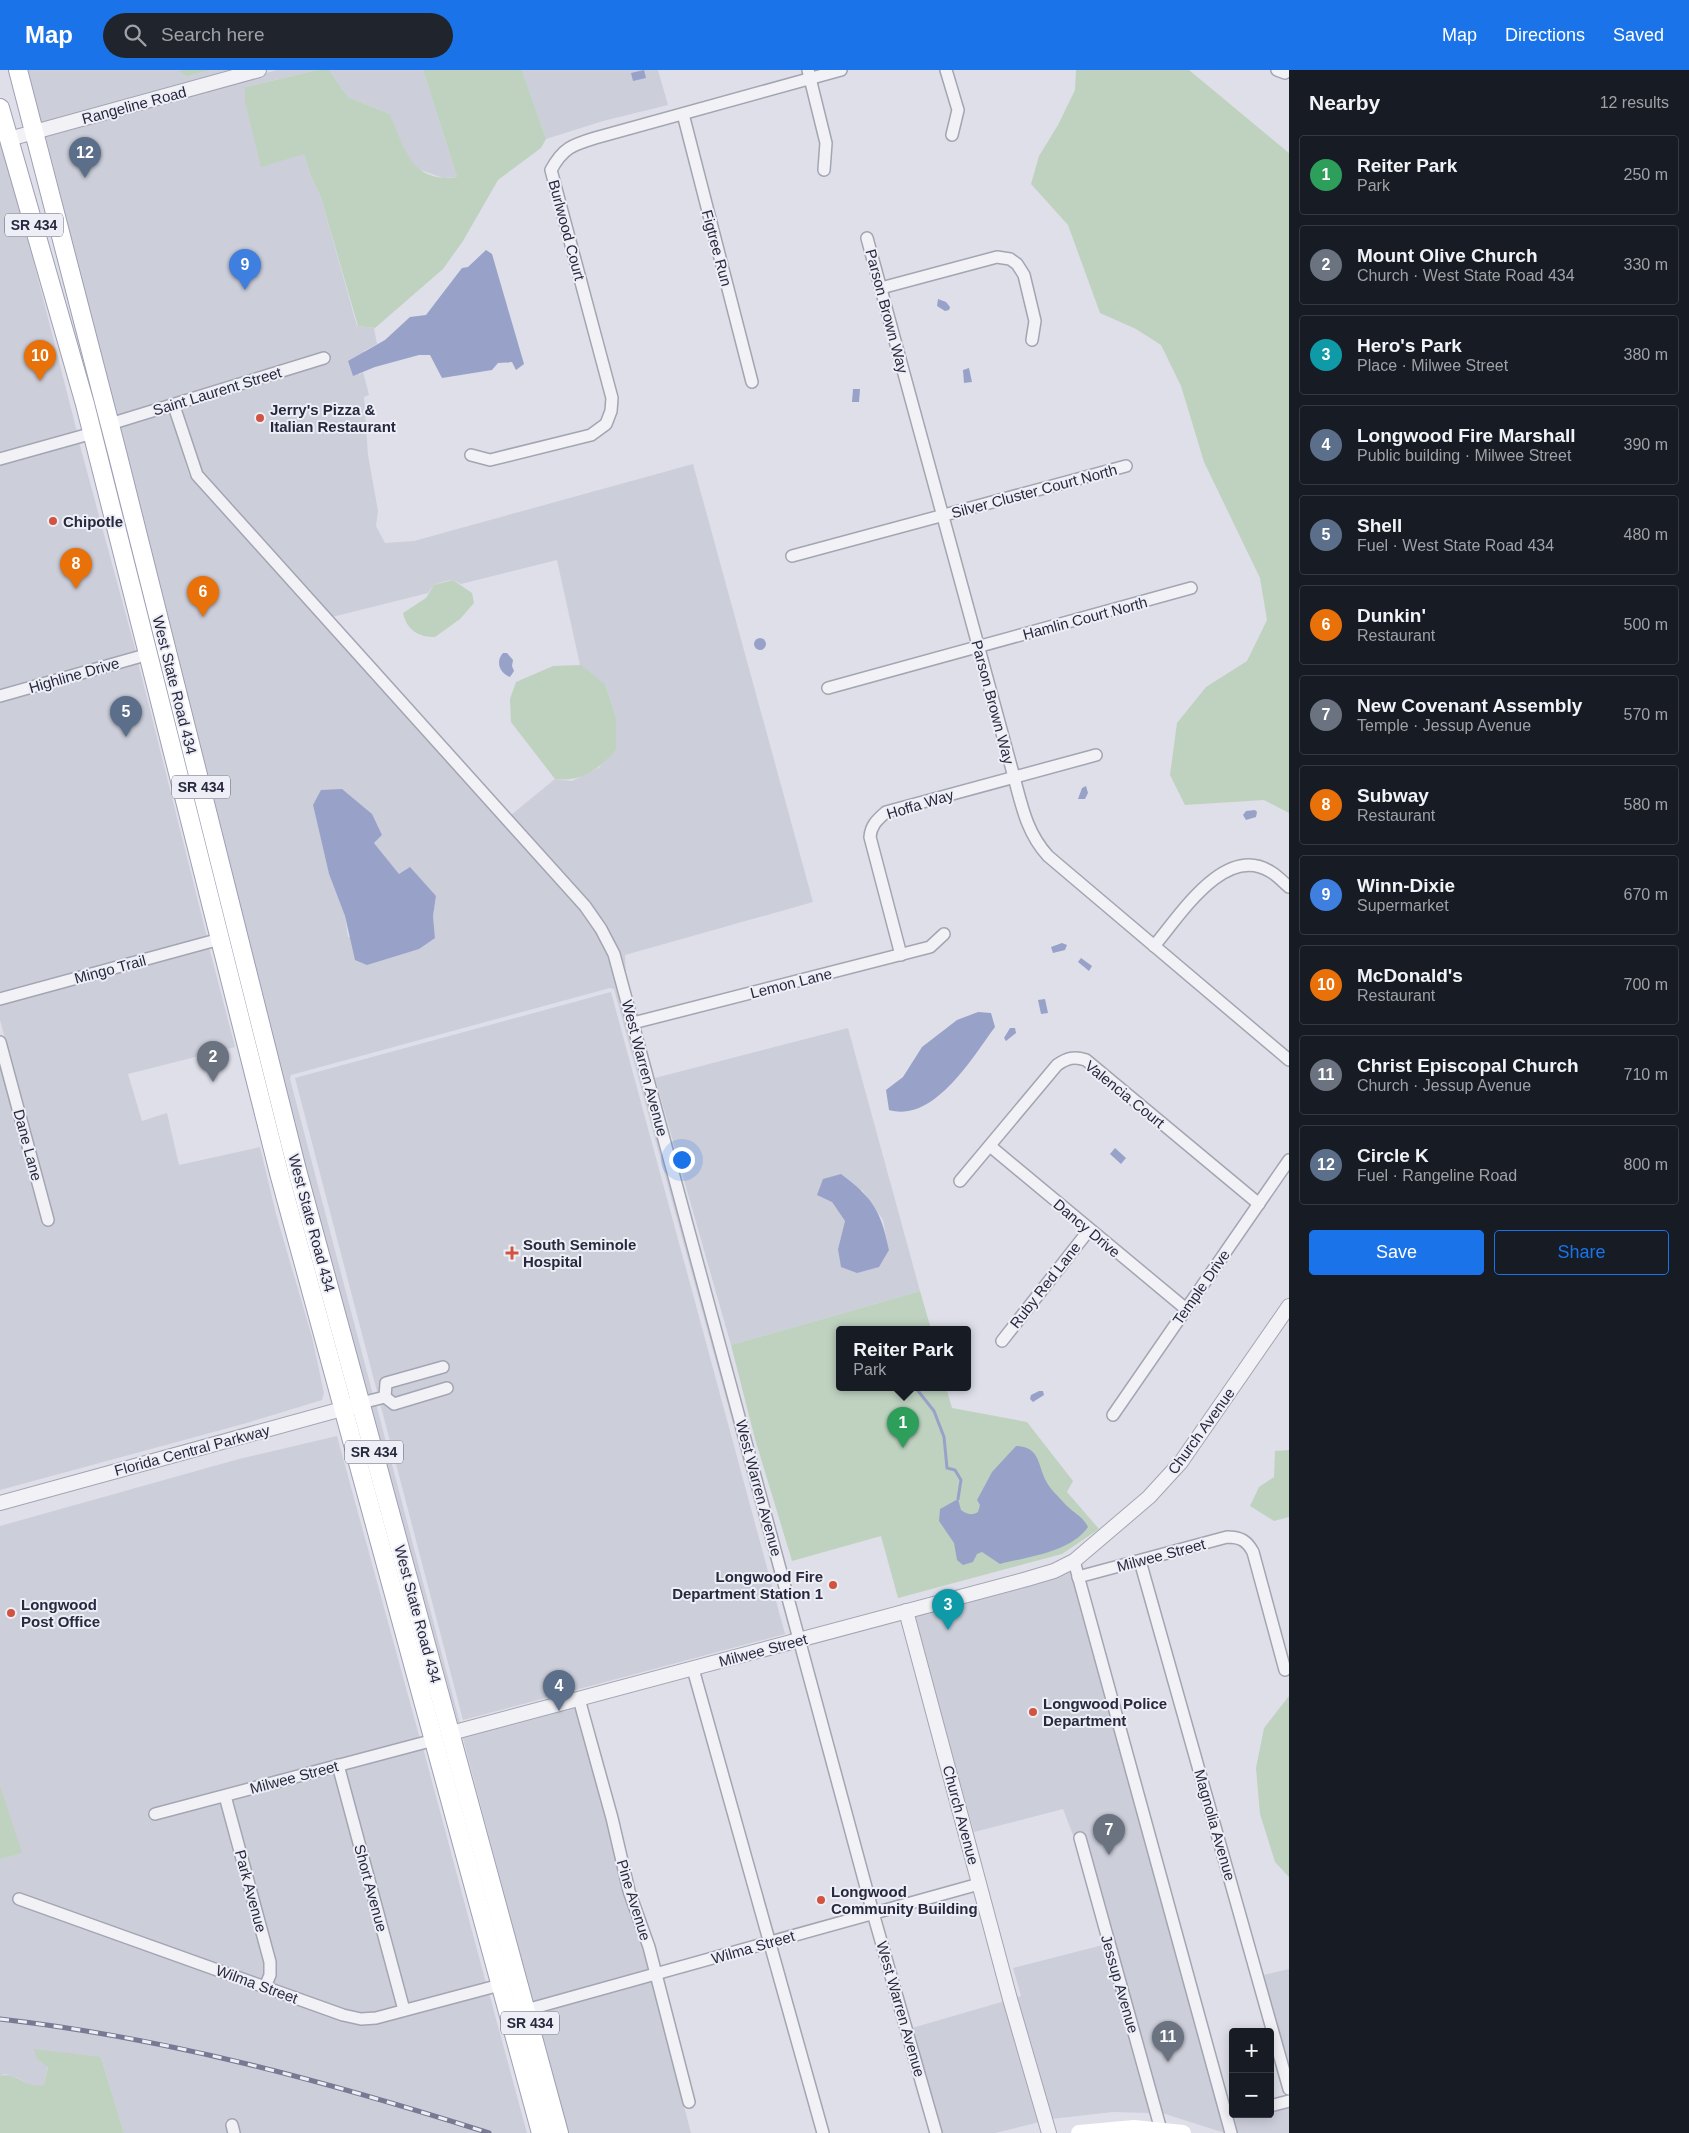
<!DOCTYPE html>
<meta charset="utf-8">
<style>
:root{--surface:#171b24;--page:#20242c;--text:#f1f3f6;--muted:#9ea1a6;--line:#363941;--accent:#1a73e8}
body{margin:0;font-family:Helvetica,sans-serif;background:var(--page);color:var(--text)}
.controls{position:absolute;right:15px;bottom:15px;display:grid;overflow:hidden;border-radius:5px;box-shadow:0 2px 12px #0003}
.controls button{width:45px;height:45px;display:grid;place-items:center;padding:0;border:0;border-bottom:1px solid var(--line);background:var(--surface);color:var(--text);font:25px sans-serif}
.you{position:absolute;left:681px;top:1089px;width:18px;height:18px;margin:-12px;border:4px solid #fff;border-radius:50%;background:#1a73e8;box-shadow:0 0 0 8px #1a73e833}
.badge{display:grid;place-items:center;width:32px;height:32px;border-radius:50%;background:var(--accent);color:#fff;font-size:16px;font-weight:700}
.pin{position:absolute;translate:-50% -41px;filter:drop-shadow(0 1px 2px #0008)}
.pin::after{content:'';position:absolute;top:26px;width:18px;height:15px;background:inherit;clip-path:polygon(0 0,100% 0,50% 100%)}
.popup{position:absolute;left:836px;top:1256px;width:135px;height:65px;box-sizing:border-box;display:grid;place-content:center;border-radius:5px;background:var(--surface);filter:drop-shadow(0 1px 4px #0005);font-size:16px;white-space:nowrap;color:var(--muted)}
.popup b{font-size:19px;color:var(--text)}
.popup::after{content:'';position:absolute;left:50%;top:100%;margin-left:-10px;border:10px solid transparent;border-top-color:var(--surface)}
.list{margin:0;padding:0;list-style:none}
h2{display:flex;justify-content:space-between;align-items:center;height:65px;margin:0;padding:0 20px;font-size:21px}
h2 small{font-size:16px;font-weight:400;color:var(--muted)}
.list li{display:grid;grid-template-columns:32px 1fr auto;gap:15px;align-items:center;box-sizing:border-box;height:80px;margin:0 10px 10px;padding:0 10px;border:1px solid var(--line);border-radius:5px}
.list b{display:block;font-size:19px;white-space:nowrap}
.list p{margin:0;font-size:16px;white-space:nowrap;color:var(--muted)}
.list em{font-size:16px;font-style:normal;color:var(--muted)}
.actions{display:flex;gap:10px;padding:15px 20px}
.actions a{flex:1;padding:11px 0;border:1px solid var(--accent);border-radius:5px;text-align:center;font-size:18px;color:var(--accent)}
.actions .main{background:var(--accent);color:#fff}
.icon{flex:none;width:28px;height:28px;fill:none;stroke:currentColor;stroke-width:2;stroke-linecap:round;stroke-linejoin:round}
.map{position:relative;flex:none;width:1289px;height:2063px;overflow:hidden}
header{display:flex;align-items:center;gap:30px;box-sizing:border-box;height:70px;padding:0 25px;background:var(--accent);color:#fff}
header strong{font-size:24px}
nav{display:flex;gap:28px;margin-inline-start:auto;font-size:18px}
.search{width:350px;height:45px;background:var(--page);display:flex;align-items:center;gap:12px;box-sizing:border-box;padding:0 18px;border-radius:28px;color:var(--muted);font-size:19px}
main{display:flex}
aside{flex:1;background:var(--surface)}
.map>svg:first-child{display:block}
.built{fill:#ccceda;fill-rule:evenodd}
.green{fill:#bfd2c0}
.water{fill:#98a2c9}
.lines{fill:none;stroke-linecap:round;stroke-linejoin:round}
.stream{stroke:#98a2c9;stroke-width:3}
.minor-casing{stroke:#a3a5b2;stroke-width:14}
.tertiary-casing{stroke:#a3a5b2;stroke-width:16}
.primary-casing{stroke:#9da0b4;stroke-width:20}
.minor{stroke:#f1f1f6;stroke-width:11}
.tertiary{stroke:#f1f1f6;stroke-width:14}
.secondary{stroke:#fff;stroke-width:16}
.primary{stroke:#fff;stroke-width:18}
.rail-casing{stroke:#777a92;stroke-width:5}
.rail{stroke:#eeeff6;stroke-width:3;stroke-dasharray:9;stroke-linecap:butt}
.poi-dot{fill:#d15340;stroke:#eeeff6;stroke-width:2}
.labels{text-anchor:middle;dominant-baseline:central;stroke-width:4;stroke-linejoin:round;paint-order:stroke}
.shield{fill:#eeeff6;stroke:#636476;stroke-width:1}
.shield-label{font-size:14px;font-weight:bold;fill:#27293f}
.street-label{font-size:15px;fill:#27293f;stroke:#eeeff6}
.poi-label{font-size:15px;font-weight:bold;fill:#27293f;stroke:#eeeff6;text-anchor:start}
</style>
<header>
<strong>Map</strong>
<div class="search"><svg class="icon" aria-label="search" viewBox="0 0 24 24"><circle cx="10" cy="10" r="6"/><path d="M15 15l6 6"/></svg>Search here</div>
<nav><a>Map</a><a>Directions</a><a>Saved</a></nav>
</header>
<main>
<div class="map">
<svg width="1289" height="2063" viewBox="0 0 1289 2063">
<rect width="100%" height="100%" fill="#dedfe8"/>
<g class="built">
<polygon points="28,0 178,0 186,7 210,0 241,0 42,54"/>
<polygon points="277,0 317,0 245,17 304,84 310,104 321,128 357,256 374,258 377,274 364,281 359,305 363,302 369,325 364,327 368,385 378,441 376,456 385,473 414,471 693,394 813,832 625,885 626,907 619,882 593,836 511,745 555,709 572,711 600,697 616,647 605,614 580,595 557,490 461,514 453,510 446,511 434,515 428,523 332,547 202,402 181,339 331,291 328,281 117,347 45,64"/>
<polygon points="329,0 423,0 457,107 443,108 418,99 404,82 390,44 348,27"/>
<polygon points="522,0 658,0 668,35 603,51 546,69"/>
<polygon points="0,59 77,362 0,384"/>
<path d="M170,342L189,405L194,411L581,839L596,861L609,886L793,1567L459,1656L371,1336L376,1334L460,1653L788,1567L790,1562L614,919L610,918L291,1005L290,1009L373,1325L368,1326L297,1070L119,357ZM313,735L382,765L374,773L399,804L436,826L433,846L435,868L348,867L345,846L329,804Z"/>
<polygon points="79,372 136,582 0,620 0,394"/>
<polygon points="138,592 207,867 0,924 0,631"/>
<polygon points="209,877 235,977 128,1004 142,1051 167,1043 179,1095 260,1077 276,1144 312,1267 324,1323 322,1330 243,1354 0,1420 0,993 43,1155 54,1153 0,950 0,934"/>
<polygon points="611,922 785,1564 463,1650 295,1008"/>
<path d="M848,958L920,1221L731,1275L655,1008ZM862,1120L883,1150L889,1180L838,1179L845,1151L832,1132Z"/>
<polygon points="337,1366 420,1669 148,1741 151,1750 221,1732 265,1893 262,1911 17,1823 12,1832 345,1951 489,1923 527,2063 240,2063 236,2049 225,2051 228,2063 124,2063 101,1987 37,1989 48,1996 44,2014 39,2016 31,2016 18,2008 5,2004 0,2006 0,1789 21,1783 0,1715 0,1456 239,1389"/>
<polygon points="1070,1502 1225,2063 1162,2043 1084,1762 1073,1765 1063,1739 974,1762 913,1545"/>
<polygon points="1085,1510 1231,2042 1233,2044 1244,2044 1245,2048 1270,2044 1270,2041 1289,2036 1289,2063 1237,2063"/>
<polygon points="575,1635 607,1749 619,1803 649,1901 533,1933 462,1665"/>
<polygon points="423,1678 486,1913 409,1934 345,1699"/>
<polygon points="334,1702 398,1937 375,1943 349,1941 272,1914 276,1905 276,1891 232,1729"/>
<polygon points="1103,1875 1150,2043 1113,2042 1051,2049 1016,1928 1021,1926 1013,1898"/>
<polygon points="1289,1899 1289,1998 1263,1905"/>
<polygon points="651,1910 691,2063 569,2063 536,1942"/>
<polygon points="1005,1931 1040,2052 995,2063 942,2063 912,1958"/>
</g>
<g class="green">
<polygon points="178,0 210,0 186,7"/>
<path d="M317,0H329L348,27L390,44C404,77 411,114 457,107L423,0H522L546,69L541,78L498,110L463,171L443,199L375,258L358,256L321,128L310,104L304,84L261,97L245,32V17Z"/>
<polygon points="1076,0 1189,0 1289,83 1289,743 1264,730 1185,735 1170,705 1177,653 1206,617 1247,591 1267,550 1260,508 1204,392 1181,316 1161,275 1136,259 1100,243 1068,155 1031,114 1039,86 1058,55 1075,20"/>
<path d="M453,510L472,523L474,533L460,549L435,567C418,567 407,560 403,543L426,528L434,515Z"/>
<path d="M581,595L605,614L616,647V680C597,700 583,712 555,709L511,652L510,629L516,612L553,596Z"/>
<polygon points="920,1221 931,1259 839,1259 839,1317 946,1317 952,1338 1027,1352 1073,1411 1067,1422 1099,1459 1062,1484 898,1528 881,1466 792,1491 755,1369 731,1275"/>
<polygon points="1289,1380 1289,1447 1274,1451 1250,1436 1259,1417 1274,1407 1275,1381"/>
<polygon points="1289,1626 1289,1807 1275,1792 1260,1744 1256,1698 1264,1658"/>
<polygon points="0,1715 22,1783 0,1789"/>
<path d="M34,1979L101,1987L124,2063H0V2006C16,2000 27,2021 44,2014L48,1997L37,1989Z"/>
</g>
<g class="water">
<polygon points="644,0 646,8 633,11 631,3"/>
<polygon points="486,180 492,184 524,294 516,300 512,292 498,293 492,300 442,308 430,285 419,285 375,297 353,306 348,291 385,270 410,247 426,245 462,198 468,197"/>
<polygon points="938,229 946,232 950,237 949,240 945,241 937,236"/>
<polygon points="969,298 972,312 964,313 963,300"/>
<polygon points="853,319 860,319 859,332 852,332"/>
<circle cx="760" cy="574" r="6"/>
<path d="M503,583H507L513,590L512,596L514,601L510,607C500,603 495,592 503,583Z"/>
<polygon points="1086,716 1088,723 1085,729 1078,729 1082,718"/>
<polygon points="342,719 372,744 382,765 374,773 399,804 410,797 436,826 433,846 435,868 419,879 367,895 355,890 345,846 329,804 313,735 321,720"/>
<polygon points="1255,740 1257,742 1256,747 1246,750 1243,745 1246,741"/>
<polygon points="1062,873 1067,875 1065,880 1053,883 1051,877"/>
<polygon points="1081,888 1092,896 1089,901 1078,892"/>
<polygon points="1045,929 1048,943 1041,944 1038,930"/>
<path d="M978,942L991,943L995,957C972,988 934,1053 889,1040L886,1020L903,1007L922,977L957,950Z"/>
<polygon points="1010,958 1015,958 1016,963 1006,971 1004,968"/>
<polygon points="1115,1078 1126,1088 1121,1094 1110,1084"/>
<path d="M841,1104C873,1128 881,1141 889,1180L879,1197L857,1203L841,1197L838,1179L845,1151L832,1132L817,1125L823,1109Z"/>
<polygon points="1039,1321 1043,1321 1044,1325 1033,1332 1030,1329 1031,1325"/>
<path d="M1016,1376C1040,1377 1037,1393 1046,1411C1050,1419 1058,1426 1064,1433C1072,1442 1083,1446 1088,1457C1071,1482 1027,1487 1000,1494L982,1482L977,1484L973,1492L963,1495L957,1490L954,1473L939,1451L940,1439L958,1429L961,1440C967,1444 971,1446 978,1442L980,1435L977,1430L992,1402Z"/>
</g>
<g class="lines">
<polyline class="stream" points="915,1317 934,1341 944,1367 947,1398 955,1400 961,1410 958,1429"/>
<g class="minor-casing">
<g id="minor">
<polyline points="808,0 826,73 824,100"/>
<polyline points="946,0 958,40 952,65"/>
<polyline points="1277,0 1285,3"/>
<polyline points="683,44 752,312"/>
<path d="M867,168L1014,707C1022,737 1027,763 1048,786L1289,990"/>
<polyline points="881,218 997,187 1010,189 1017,194 1024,205 1035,251 1032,270"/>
<polyline points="174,336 197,405 585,836 601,859 614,884 873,1843 936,2063"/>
<polyline points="110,354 324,288"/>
<path d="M471,385L490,390L591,365L606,354L611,341L612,328L551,100C563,78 572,75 595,68L841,0"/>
<polyline points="0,389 93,363"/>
<polyline points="792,486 1126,396"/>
<polyline points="828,618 1191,518"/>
<polyline points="0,626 149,584"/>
<path d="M1154,876C1179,847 1225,772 1271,802C1278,806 1283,812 1289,817"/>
<path d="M901,885L870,767C871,755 877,750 886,742L1096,685"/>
<polyline points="0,929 220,869"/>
<polyline points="633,953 930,877 944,864"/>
<polyline points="0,972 48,1150"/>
<polyline points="990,1076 1186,1239"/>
<path d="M960,1111L1057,995C1067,988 1074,986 1086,990L1259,1134"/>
<polyline points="1002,1271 1089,1160"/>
<polyline points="385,1327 386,1313 443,1297"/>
<polyline points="385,1327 394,1334 447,1318"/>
<polyline points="361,1333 385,1327"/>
<polyline points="1113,1345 1289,1090"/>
<polyline points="1074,1491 1231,2063"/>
<polyline points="1140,1491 1289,2019"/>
<path d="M1078,1507L1227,1467C1241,1467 1247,1471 1253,1482L1285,1600"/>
<polyline points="693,1599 823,2063"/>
<polyline points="579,1629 612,1748 629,1821 649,1877 689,2032"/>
<polyline points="338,1695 404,1940"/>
<polyline points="225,1726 270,1892 270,1905 265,1917"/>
<polyline points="155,1744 434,1670"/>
<polyline points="1080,1768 1161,2060"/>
<polyline points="19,1829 343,1945 361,1949 376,1948 500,1915"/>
<polyline points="526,1940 979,1814"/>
<polyline points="1270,2036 1289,2031"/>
<polyline points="232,2055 234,2063"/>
</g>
</g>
<g class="tertiary-casing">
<g id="tertiary">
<polyline points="9,69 259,0"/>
<polyline points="0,1433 353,1336"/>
<polyline points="906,1541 1010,1929 1049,2063"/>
<polyline points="451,1663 1027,1509 1054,1501 1074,1491 1149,1427 1181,1392 1289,1236"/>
</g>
</g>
<g class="primary-casing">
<g id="primary">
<polyline points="18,0 117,382 297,1100 559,2063"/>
<polyline points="0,38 85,334 279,1103 541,2063"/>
</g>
</g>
<use href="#minor" class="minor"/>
<use href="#tertiary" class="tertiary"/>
<polyline class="secondary" points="1079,2063 1134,2058 1183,2063"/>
<use href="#primary" class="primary"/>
<g class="rail-casing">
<path id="rail" d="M0,1949C168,1968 328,2012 489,2063"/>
</g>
<use href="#rail" class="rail"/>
</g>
<g class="poi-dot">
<circle cx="260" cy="348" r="5"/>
<circle cx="53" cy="451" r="5"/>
<path d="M509.5 1175.5h5v5h5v5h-5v5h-5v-5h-5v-5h5z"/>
<circle cx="833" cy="1515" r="5"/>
<circle cx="11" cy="1543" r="5"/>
<circle cx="1033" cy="1642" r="5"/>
<circle cx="821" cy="1830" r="5"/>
</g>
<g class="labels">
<g class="shield">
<rect x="5" y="143.5" width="58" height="23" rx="4"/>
<rect x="172" y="705.5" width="58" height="23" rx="4"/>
<rect x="345" y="1370.5" width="58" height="23" rx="4"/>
<rect x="501" y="1941.5" width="58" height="23" rx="4"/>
</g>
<g class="shield-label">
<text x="34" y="155">SR 434</text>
<text x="201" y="717">SR 434</text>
<text x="374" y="1382">SR 434</text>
<text x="530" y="1953">SR 434</text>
</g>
<g class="street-label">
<text transform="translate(134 35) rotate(-15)">Rangeline Road</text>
<text transform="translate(567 160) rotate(75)">Burlwood Court</text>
<text transform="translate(717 178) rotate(75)">Figtree Run</text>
<text transform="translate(887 241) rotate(75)">Parson Brown Way</text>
<text transform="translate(217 321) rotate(-17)">Saint Laurent Street</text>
<text transform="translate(1034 421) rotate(-15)">Silver Cluster Court North</text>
<text transform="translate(1085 548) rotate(-15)">Hamlin Court North</text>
<text transform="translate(74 605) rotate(-16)">Highline Drive</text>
<text transform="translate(175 615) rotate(76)">West State Road 434</text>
<text transform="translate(993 632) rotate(75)">Parson Brown Way</text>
<text transform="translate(920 734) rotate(-17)">Hoffa Way</text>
<text transform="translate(110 899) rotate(-15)">Mingo Trail</text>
<text transform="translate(791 913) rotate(-14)">Lemon Lane</text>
<text transform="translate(645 998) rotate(75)">West Warren Avenue</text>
<text transform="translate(1125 1024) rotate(39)">Valencia Court</text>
<text transform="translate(28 1075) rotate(75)">Dane Lane</text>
<text transform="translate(312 1153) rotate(75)">West State Road 434</text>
<text transform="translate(1087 1158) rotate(40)">Dancy Drive</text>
<text transform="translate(1045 1215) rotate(-52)">Ruby Red Lane</text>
<text transform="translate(1201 1217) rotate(-55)">Temple Drive</text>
<text transform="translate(1201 1361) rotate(-54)">Church Avenue</text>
<text transform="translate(192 1380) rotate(-15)">Florida Central Parkway</text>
<text transform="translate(759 1418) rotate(75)">West Warren Avenue</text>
<text transform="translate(1161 1485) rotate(-15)">Milwee Street</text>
<text transform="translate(418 1544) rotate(75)">West State Road 434</text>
<text transform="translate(763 1580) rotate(-15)">Milwee Street</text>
<text transform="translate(294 1707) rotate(-15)">Milwee Street</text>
<text transform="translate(961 1745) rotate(75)">Church Avenue</text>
<text transform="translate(1215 1755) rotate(74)">Magnolia Avenue</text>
<text transform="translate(371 1818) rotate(75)">Short Avenue</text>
<text transform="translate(251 1821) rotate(75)">Park Avenue</text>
<text transform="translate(634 1830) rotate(73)">Pine Avenue</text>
<text transform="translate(753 1877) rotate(-16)">Wilma Street</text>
<text transform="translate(257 1914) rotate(20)">Wilma Street</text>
<text transform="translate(1120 1914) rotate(74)">Jessup Avenue</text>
<text transform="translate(901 1939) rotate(74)">West Warren Avenue</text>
</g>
<g class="poi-label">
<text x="270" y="339">Jerry's Pizza &amp;<tspan x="270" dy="17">Italian Restaurant</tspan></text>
<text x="63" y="451">Chipotle</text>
<text x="523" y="1174">South Seminole<tspan x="523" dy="17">Hospital</tspan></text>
<text x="823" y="1506" text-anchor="end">Longwood Fire<tspan x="823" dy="17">Department Station 1</tspan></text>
<text x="21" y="1534">Longwood<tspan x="21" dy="17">Post Office</tspan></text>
<text x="1043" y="1633">Longwood Police<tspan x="1043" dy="17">Department</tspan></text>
<text x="831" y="1821">Longwood<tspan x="831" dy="17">Community Building</tspan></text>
</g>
</g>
</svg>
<div class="controls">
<button>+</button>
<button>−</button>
</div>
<div class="you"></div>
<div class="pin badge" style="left:903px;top:1378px;background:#2e9e5b">1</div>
<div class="popup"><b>Reiter Park</b>Park</div>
<div class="pin badge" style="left:213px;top:1012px;background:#6b7280">2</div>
<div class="pin badge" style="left:948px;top:1560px;background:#0f9aa8">3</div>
<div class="pin badge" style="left:559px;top:1641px;background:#5c6f8a">4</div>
<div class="pin badge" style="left:126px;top:667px;background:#5c6f8a">5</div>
<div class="pin badge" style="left:203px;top:547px;background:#e8710a">6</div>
<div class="pin badge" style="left:1109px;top:1785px;background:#6b7280">7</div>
<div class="pin badge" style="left:76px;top:519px;background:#e8710a">8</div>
<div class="pin badge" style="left:245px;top:220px;background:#3f7fe0">9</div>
<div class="pin badge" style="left:40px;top:311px;background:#e8710a">10</div>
<div class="pin badge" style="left:1168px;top:1992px;background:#6b7280">11</div>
<div class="pin badge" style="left:85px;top:108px;background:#5c6f8a">12</div>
</div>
<aside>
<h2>Nearby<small>12 results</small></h2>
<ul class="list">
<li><span class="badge" style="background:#2e9e5b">1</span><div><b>Reiter Park</b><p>Park</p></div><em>250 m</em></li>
<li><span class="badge" style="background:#6b7280">2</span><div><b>Mount Olive Church</b><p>Church · West State Road 434</p></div><em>330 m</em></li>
<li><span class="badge" style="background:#0f9aa8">3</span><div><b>Hero's Park</b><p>Place · Milwee Street</p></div><em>380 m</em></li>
<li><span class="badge" style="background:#5c6f8a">4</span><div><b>Longwood Fire Marshall</b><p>Public building · Milwee Street</p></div><em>390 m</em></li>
<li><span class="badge" style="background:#5c6f8a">5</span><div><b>Shell</b><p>Fuel · West State Road 434</p></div><em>480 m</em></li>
<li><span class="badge" style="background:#e8710a">6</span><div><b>Dunkin'</b><p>Restaurant</p></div><em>500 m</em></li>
<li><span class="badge" style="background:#6b7280">7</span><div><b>New Covenant Assembly</b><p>Temple · Jessup Avenue</p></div><em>570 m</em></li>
<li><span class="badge" style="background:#e8710a">8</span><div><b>Subway</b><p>Restaurant</p></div><em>580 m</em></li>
<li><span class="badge" style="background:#3f7fe0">9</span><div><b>Winn-Dixie</b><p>Supermarket</p></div><em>670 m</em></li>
<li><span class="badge" style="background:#e8710a">10</span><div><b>McDonald's</b><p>Restaurant</p></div><em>700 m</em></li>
<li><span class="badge" style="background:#6b7280">11</span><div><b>Christ Episcopal Church</b><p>Church · Jessup Avenue</p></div><em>710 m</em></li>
<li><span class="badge" style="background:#5c6f8a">12</span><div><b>Circle K</b><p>Fuel · Rangeline Road</p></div><em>800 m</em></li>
</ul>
<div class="actions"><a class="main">Save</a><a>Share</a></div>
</aside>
</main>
